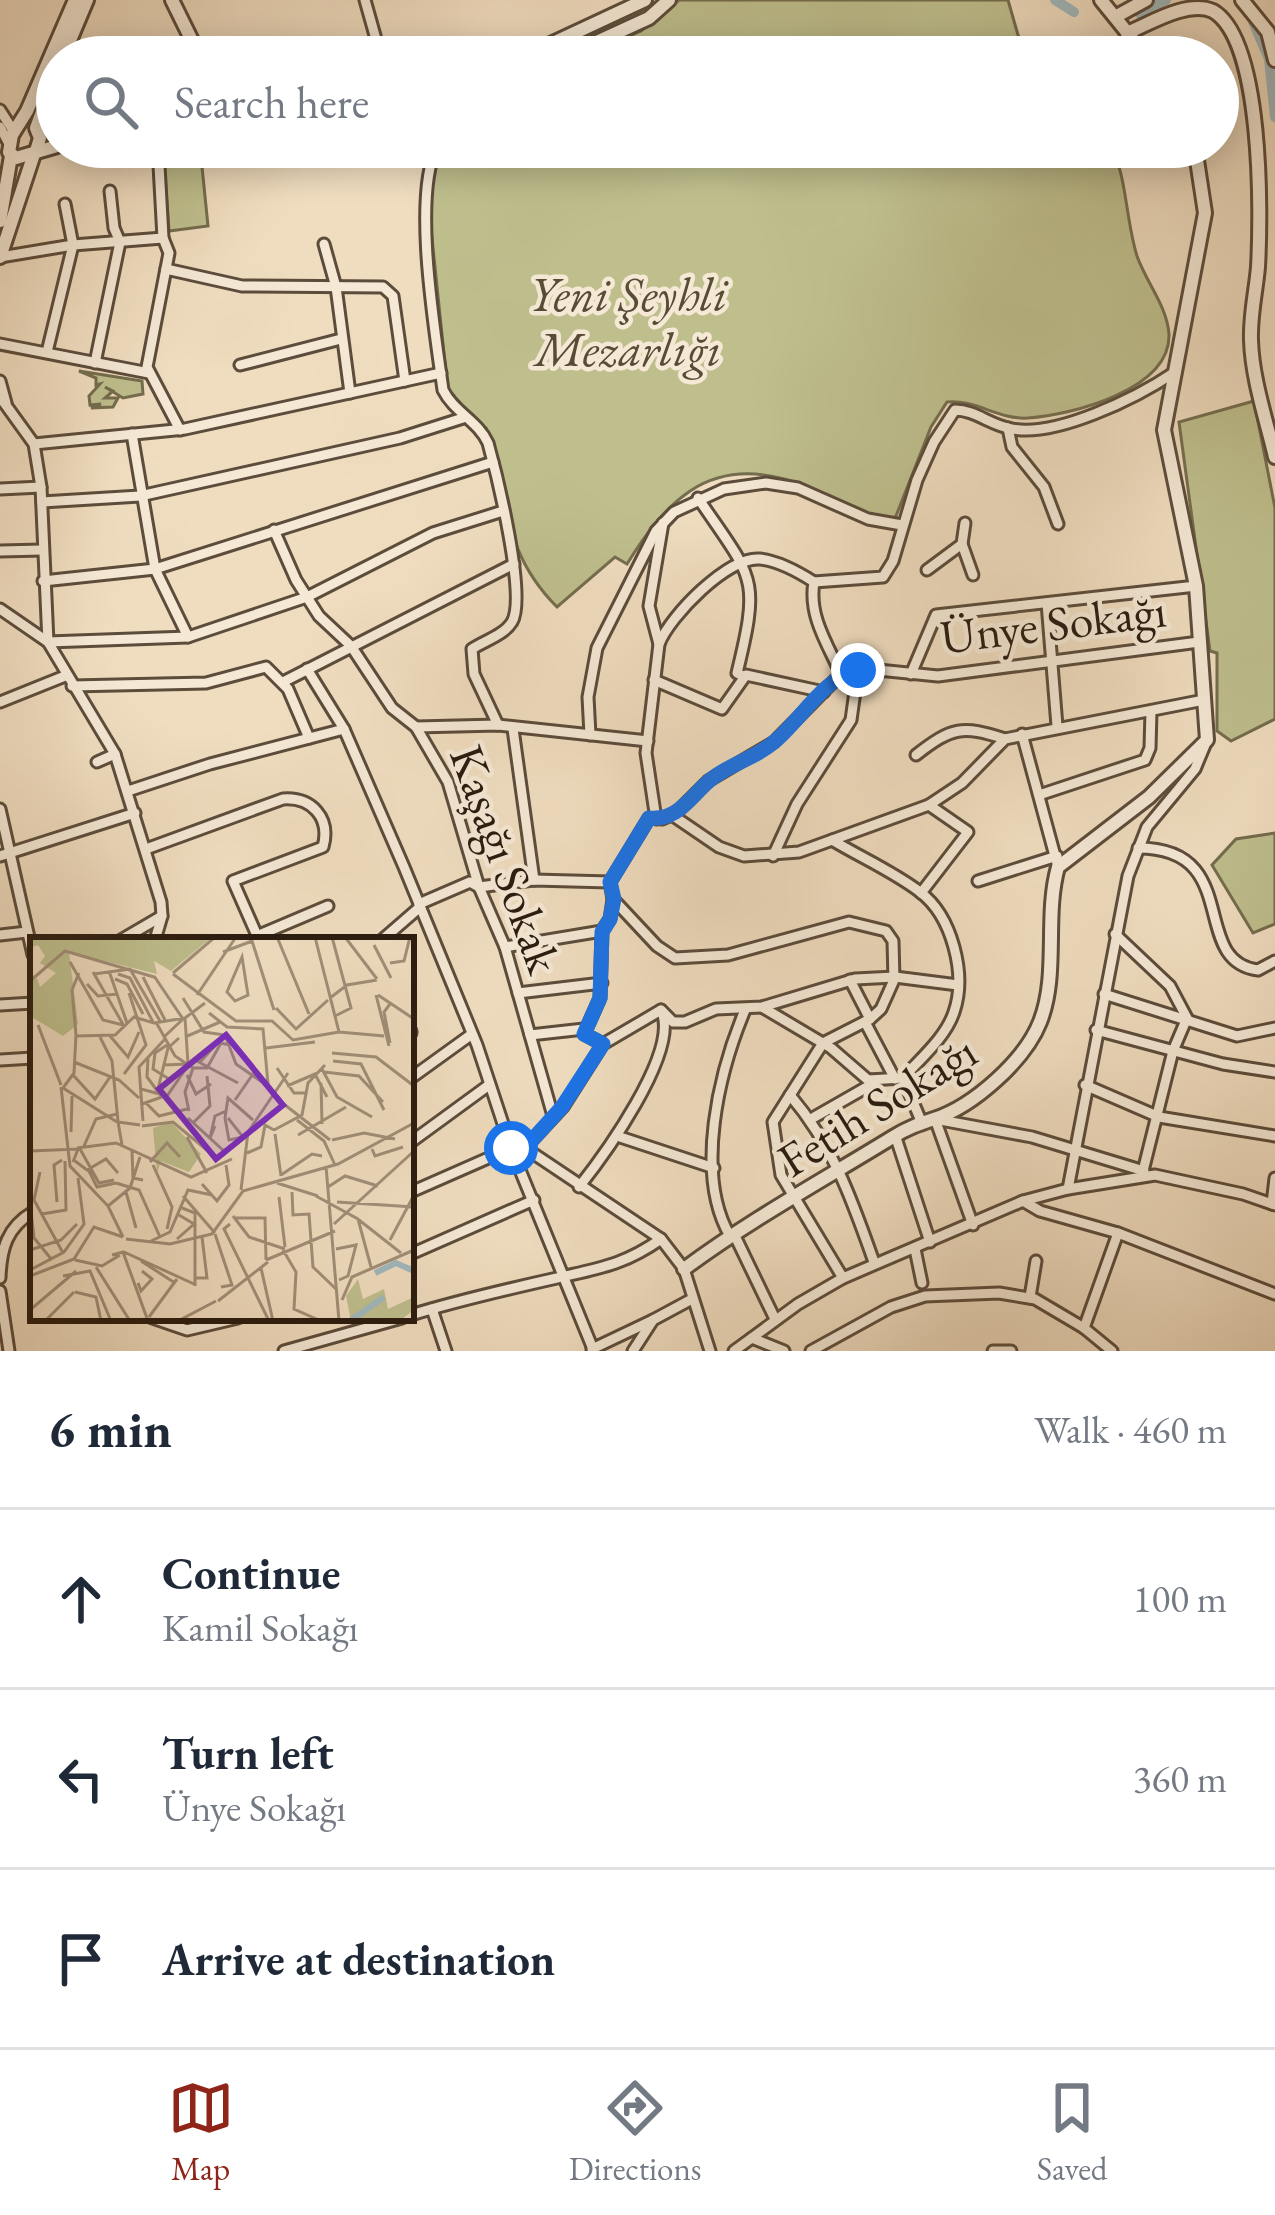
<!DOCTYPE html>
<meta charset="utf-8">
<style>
:root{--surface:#fff;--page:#f2f2f3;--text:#1f2937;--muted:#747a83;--line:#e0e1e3;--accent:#8f2418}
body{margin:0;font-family:"EB Garamond",serif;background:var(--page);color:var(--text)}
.stop{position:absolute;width:36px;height:36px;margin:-27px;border:9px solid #1a73e8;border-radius:50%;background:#fff}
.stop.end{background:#1a73e8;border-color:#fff;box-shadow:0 3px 12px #0008}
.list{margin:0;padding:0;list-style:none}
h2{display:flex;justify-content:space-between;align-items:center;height:156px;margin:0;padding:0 48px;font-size:51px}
h2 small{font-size:39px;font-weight:400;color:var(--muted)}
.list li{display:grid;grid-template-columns:78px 1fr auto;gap:36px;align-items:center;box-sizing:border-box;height:180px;padding:0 48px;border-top:3px solid var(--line)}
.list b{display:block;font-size:45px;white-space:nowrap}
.list p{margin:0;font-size:39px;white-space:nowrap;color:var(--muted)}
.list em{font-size:39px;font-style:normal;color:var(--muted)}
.icon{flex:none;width:66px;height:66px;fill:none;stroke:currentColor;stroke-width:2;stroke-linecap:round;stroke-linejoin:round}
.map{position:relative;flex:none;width:1275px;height:1351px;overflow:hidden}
.search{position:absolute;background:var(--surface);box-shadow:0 6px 30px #0003;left:36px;right:36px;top:36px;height:132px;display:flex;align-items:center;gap:30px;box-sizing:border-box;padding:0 42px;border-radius:66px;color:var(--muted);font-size:45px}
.sheet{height:696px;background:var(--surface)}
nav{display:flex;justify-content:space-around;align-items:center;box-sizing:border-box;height:168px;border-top:3px solid var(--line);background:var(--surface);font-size:33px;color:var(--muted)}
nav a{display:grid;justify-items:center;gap:6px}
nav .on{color:var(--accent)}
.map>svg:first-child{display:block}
.green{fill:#bfbf8e;stroke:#746d4e;stroke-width:3}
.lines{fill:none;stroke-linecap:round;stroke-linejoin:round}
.canal{stroke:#a0b9be;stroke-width:10}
.minor-casing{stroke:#5c4c3b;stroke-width:15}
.tertiary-casing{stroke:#5c4c3b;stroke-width:18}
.minor{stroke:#f5e9d6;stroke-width:9}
.tertiary{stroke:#f5e9d6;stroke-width:12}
.route{stroke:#1a73e8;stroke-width:15}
.labels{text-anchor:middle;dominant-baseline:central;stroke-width:9;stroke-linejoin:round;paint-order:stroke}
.park-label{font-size:48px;font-style:italic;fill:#574c35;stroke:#f5e9d6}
.street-label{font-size:48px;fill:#2a1b0f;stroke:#f5e9d6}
.inset-river{fill:none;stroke:#a0b9be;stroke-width:6}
.inset-road{fill:none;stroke:#a18f79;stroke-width:3}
.view{fill:#7b2cbf;fill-opacity:0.15;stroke:#7b2cbf;stroke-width:6}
.inset-edge{fill:none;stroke:#2a1b0f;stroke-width:6}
</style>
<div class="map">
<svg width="1275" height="1351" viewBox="0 0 1275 1351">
<rect width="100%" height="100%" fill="#f0ddc0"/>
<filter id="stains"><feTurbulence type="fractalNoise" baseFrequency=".00167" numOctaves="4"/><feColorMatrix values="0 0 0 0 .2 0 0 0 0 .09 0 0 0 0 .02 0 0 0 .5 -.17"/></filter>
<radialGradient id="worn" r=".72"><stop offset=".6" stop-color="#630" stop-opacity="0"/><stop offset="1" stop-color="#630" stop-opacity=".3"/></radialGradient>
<g class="green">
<polygon points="679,0 1008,0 1018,35 1033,57 583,57 641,31"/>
<polygon points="163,147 200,147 208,226 169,231"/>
<path d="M443,147H1112C1127,180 1126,221 1137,256C1146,282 1167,306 1169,334C1171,390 1071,415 1028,418C999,420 975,399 947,402L931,427L896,516L888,521C850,514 821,489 784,479C706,458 665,503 627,564L615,557L557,607C501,551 509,498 486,428L466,415L448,392L428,200L436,161Z"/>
<polygon points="79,371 142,381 143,394 123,398 105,387 113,391 105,398 118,398 113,407 91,408 101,404 90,405 89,396 100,384 96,385 96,378"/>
<polygon points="1254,401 1275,508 1275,719 1231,741 1217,731 1217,653 1210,651 1179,422"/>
<polygon points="1275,833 1275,924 1253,933 1212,865 1236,839"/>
</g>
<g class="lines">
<g class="canal">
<polyline points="1055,0 1074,12"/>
<polyline points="1140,14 1166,0"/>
<polyline points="1251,17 1269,59 1275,117"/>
</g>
<g class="minor-casing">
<g id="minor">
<polyline points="365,0 381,57"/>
<polyline points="0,110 14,132"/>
<polyline points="0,127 9,144"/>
<polyline points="158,147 163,238 169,253 147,367 180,430"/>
<path d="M437,147C412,196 435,331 443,390C454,412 478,421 488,443C497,475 527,597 512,622C504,635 484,641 472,649L474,674L498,725"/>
<polyline points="324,244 336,287 350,393"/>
<polyline points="0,257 73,245 163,238"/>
<polyline points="166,269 242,286 383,287 393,296 405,381"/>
<polyline points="0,344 149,373"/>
<polyline points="47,352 73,245 65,204"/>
<polyline points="95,363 120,242 114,228 110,191"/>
<polyline points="240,365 341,339"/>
<polyline points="0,381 6,403"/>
<polyline points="0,397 34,444 41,487 48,642 115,754 161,902 162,916 155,940"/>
<polyline points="1008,428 1012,447 1044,487 1058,524"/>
<polyline points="132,434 155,569 188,637"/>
<polyline points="34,444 185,429 441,373"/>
<polyline points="0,489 41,487"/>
<path d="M698,498C753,579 761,575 737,673L743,676"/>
<polyline points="42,502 140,496 400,438 463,418"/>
<polyline points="274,530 296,580 319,616 351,646 392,708 416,727 448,782 479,887 505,947 553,1116"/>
<polyline points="962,544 973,575"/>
<polyline points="0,551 42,550"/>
<polyline points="927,570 962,544 965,523"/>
<polyline points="43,581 155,569 493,462"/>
<path d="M814,582L883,577L893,561L917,480L934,442L955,410C974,410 989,424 1008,428C1053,440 1138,397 1175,372"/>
<polyline points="1047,603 1057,726"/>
<polyline points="0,609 48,642 188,637 307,597 433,533 503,511"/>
<polyline points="659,644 649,606 663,523"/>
<polyline points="307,669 344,729 404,867 477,1045 511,1148 593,1349"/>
<polyline points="911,674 936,615 1196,586"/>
<polyline points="654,680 722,709 746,675 824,692"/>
<polyline points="283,682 514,564"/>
<polyline points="72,686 206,683 266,667 288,689 309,738"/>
<polyline points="0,702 65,676"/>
<polyline points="416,727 498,725 648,741"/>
<polyline points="513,729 534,880"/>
<polyline points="1022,734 1058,867"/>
<polyline points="590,735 588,697 597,648 656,531 674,512 724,489 766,483 798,488 868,519 902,525"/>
<path d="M916,755C952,727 962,725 1005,739"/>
<polyline points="97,762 115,754"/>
<polyline points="128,791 210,764 344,729"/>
<polyline points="1039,795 1145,760 1150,748 1151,711"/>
<polyline points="0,809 33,955"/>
<polyline points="672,815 719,847 744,856 799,852 929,805 962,783 1005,739 1204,700"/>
<path d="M656,819L646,753L659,644C670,616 728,556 760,559C778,561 800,573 814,582C808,616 828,645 841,674"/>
<path d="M832,840C860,857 894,872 920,892C952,916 967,974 954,1012C946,1037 920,1059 903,1078L921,1121"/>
<path d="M1138,848C1244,848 1188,961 1258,970L1275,961"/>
<path d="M146,849L283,799C312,797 331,818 323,847L233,881L259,940"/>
<polyline points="0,856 135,813"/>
<polyline points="773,856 797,804 851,720 858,670"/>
<polyline points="978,881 1057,856"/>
<polyline points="921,893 968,832 929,805"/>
<polyline points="613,899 657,946 675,958 728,955 849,922 886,931 893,941 894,980 881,1009 870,1019 823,1043 773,1122 781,1175 843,1278"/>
<polyline points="419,904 470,882 479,887 534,880 610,882"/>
<polyline points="1115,934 1170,986 1187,1018 1173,1051 1143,1171"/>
<polyline points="0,935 27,932"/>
<polyline points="257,936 328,906"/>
<polyline points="121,940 162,916"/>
<polyline points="382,940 420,907"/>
<polyline points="505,947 602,931"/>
<polyline points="850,980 870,1019"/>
<polyline points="518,993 602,983"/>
<polyline points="1104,994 1237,1036 1275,1028"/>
<polyline points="0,1005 33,1003"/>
<polyline points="762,1007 831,1048 868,1080 903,1078"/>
<polyline points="661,1010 673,1022 685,1022 716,1009 762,1007 855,979 895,977 958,985"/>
<polyline points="865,1022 895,1079"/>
<polyline points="1096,1030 1223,1064 1275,1072"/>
<polyline points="411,1031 411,1033"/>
<polyline points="530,1035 584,1029"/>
<polyline points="603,1044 584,1034 600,998 602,931 610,919 613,899 610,882 649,818 662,819 676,813 708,781 774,742 841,674 878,670 938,676 1199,642"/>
<polyline points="0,1060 33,1058"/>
<polyline points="411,1078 472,1034"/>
<polyline points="1085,1085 1159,1117 1275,1136"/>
<path d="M790,1095C834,1147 852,1200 874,1262"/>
<polyline points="811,1119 874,1083"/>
<polyline points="935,1119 1032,1137 1144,1171"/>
<polyline points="935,1119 973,1225"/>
<polyline points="895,1135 930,1242"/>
<polyline points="617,1136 714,1168"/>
<polyline points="411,1142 489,1085"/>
<polyline points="525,1148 563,1107 603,1044 661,1010"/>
<path d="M579,1187C606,1153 675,1057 663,1015"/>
<polyline points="1068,1189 1128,876 1147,827 1195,769 1205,745"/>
<polyline points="411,1192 511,1148 525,1148 661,1239 684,1269 710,1351"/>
<polyline points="1023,1201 1040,1211 1118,1233 1275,1294"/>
<polyline points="1272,1204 1275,1178"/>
<polyline points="734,1234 775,1319"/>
<path d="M730,1236C694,1174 719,1072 745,1010"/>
<polyline points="915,1249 922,1283"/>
<polyline points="411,1254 534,1200"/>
<path d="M0,1278C1,1249 7,1227 33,1212"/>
<polyline points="0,1291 9,1351"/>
<polyline points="1030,1297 1036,1261"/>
<polyline points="432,1309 446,1351"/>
<path d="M411,1315C459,1300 508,1289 557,1278C600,1268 624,1265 661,1239"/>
<polyline points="152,1318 187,1330 238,1318"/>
<polyline points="1084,1328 1118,1233"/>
<polyline points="752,1338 784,1351"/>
<polyline points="592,1349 653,1320"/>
<polyline points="284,1351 402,1318"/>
<polyline points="633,1351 653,1320 692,1299"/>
<polyline points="734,1351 798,1304 843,1278 1023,1201 1068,1189 1155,1175 1243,1194 1275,1205"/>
<polyline points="811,1351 891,1307 925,1296 999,1293 1035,1299 1084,1328 1112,1351"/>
<polyline points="993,1351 1011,1351"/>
</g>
</g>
<g class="tertiary-casing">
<g id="tertiary">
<polyline points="172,0 200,57"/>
<polyline points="1101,0 1147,57"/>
<polyline points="1242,0 1268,32 1275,60"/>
<polyline points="1115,17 1146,0"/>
<path d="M1127,33C1151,23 1187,0 1213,11C1263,40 1261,213 1258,267C1256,291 1250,315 1251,340C1252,378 1266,419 1275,457"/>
<polyline points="63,57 87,0"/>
<polyline points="523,57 645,0"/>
<polyline points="564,57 649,18 669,0"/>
<polyline points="57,146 16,158 9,152 12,135 27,111 75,0"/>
<polyline points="36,151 40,138 36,128 57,71"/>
<polyline points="0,221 11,156"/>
<polyline points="0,257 34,154"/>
<path d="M684,1269C750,1220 823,1180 893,1137C907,1128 919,1124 934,1119C974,1106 1025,1060 1040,1022C1059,974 1044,917 1058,867L1149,797L1207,740L1196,586L1164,430L1205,213L1195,147"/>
</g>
</g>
<use href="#minor" class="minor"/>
<use href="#tertiary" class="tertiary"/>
</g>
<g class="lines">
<path class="route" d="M511,1148H525L562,1107L603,1044L584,1034L600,998L602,932L610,919L614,899L610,882L649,818C678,821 690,797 709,781C728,764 755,759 774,742C801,720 823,678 858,670"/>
</g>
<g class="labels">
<g class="park-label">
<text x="628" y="294">Yeni Şeyhli<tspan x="628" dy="55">Mezarlığı</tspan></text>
</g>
<g class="street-label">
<text transform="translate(1053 623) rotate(-7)">Ünye Sokağı</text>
<text transform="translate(506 859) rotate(70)">Kaşağı Sokak</text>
<text transform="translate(877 1105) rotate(-32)">Fetih Sokağı</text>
</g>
</g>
<g transform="translate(30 937)">
<rect width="384" height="384" fill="#f0ddc0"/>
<path d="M0,0H182L141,34L124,24L127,37L39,15L48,87L33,99L0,79V44L7,41L10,50L26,36L10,26L15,19L8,8L0,11ZM141,185L171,217L159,235L131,224L127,236L123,191ZM328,342L333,362L354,352L358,372L384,360V373L369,384H321L316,359Z" fill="#bfbf8e"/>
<path class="inset-river" d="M345,336L366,326L384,334M320,384L354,360"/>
<path class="inset-road" d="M247,0L279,77M285,0L309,95M302,0L321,71L305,79M315,0L347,42M344,8L361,41M193,15L222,4L244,73M212,20L218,58L205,64L197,55ZM40,25L73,83L93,88M360,26L374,24L380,0M79,34L97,86M63,35L94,89M143,36L185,0M64,37L100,32L130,84M88,37L100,41L123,85M143,37L206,84H242L263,103L309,95M124,39L153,82L135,99M113,40L135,83M85,42L97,47L113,77M0,44L35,14L124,40M57,47L68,59L88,57M167,58L206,0M346,58L359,109M348,58L384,82M153,61L174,95L195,98L206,127L239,150M300,61L317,48L347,43M246,71L266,92L298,63M179,76L197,90L233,92L234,103M127,87L145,119L163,131H177L191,106L199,108M8,88L31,148M309,95L354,99M46,98L42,53L49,36M46,99L85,98L104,80L124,86L155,81L175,66M80,99L98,120L109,95M70,100L82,124L88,184M155,100L190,85M234,103L238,147M360,106L354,75L360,67M137,108L125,116L123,132L139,142L157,130M236,111L285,105M302,116L346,120L384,149M165,123L208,146M303,124L331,127L354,173M44,125L89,143L109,161M170,125L195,98M133,128L158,127L155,81M247,131L264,156H276M292,132L307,160L342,180M294,135L329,139L353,165M94,137L116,108L99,56M43,138L65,162L80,140M157,138L166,157L181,147M291,146L292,187M257,149L285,137L297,160M31,150L40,229L78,269L93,300M33,151L87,185M33,151L44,136L46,98M111,152L137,159L157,130M128,152L138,111L149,101M246,161L300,203M205,163L223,137L238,146M116,166L129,179L157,172M112,167L132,160L117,140L118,121M159,174L155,155L163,131M158,181L195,215M198,181L213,200L199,203L195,181L198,161L223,183M267,183L294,204L305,228M113,184L109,130L135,102M163,186L180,169L177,139M112,189L143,185L185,220L194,215M185,189L180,201L185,179L196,174M244,193L272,178L278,146L295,128M41,195L42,159M245,197L251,239M268,198L316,170M157,200L177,236M302,203L334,196L365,202M92,208L88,185L110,188M54,209L66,182L87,177M47,211L86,206L161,240L202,222M50,212L69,246L84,243M342,212L345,219L373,210M0,214L48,212L43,225M102,214L103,241L113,243M217,216L231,210L235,188L244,193M45,224L57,233L76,222L88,236M120,225L137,206L150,220M123,228L142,270L137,292M296,229L309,384M58,232L67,250L86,246M10,235L4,263L33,316M251,238L282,217L292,219M86,246L109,253L130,300M247,246L288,259M172,247L187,264L199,248L196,228M298,250L315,239L348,249M211,253L218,195L258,136M96,255L106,291M262,255L263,278L279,277L283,330L306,352M153,259L185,296M286,259L328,282L341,330M249,260L255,310M27,265L24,228L32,223M307,265L384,270M0,266L4,301L22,323M78,269L100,251L110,220M152,271L165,276V349M12,277L36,273L35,224M203,279L219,300L255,312M205,281H235L236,323M329,283L371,316M200,287L194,292L239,384M304,287L384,214M185,297L202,348L191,350M96,302L140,307L182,297L213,254L308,227L384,186M147,302L164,287L149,278M360,303L384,258M121,304L140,295L158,253L182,258M306,312L326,308L318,339L309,343M0,313L31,303L47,287M253,313L266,335L264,372L291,384M94,315L164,347M82,318L93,315L118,384M45,323L72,329L90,318M236,323L305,294M111,324L145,346M66,330L100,384M231,331L243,384M0,333L34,315L54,287L48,241M0,339L44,322L64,290L93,300M33,339L60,334L81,384M166,341H177L172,300M108,346L111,354L122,342L112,334M45,355L66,360L71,384M312,363L322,340L384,313M188,364L238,325M0,373L46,334M119,380L147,342M15,384L44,355M148,384L186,364"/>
<path class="view" d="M196,98L253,168L186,222L129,152Z"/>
<rect width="384" height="384" class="inset-edge"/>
</g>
<rect width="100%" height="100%" filter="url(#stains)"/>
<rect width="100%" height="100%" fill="url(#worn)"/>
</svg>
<div class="stop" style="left:511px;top:1148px"></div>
<div class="stop end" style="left:858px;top:670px"></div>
<div class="search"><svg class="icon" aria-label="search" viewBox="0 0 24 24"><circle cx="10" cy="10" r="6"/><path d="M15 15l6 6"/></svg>Search here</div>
</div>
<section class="sheet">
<h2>6 min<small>Walk · 460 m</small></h2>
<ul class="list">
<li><svg class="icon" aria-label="ahead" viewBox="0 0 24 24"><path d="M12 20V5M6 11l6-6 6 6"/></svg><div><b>Continue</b><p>Kamil Sokağı</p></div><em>100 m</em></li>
<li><svg class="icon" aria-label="left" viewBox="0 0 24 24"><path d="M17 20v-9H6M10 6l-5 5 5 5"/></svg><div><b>Turn left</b><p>Ünye Sokağı</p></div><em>360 m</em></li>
<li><svg class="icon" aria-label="arrive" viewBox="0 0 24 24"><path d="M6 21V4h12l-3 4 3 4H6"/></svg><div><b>Arrive at destination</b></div></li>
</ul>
</section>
<nav>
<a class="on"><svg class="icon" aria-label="map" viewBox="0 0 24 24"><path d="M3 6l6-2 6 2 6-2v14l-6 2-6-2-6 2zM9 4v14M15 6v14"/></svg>Map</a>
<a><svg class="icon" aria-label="directions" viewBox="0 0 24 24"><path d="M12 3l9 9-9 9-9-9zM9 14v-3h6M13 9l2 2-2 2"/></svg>Directions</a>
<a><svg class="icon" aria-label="saved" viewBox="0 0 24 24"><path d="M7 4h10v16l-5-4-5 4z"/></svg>Saved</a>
</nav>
